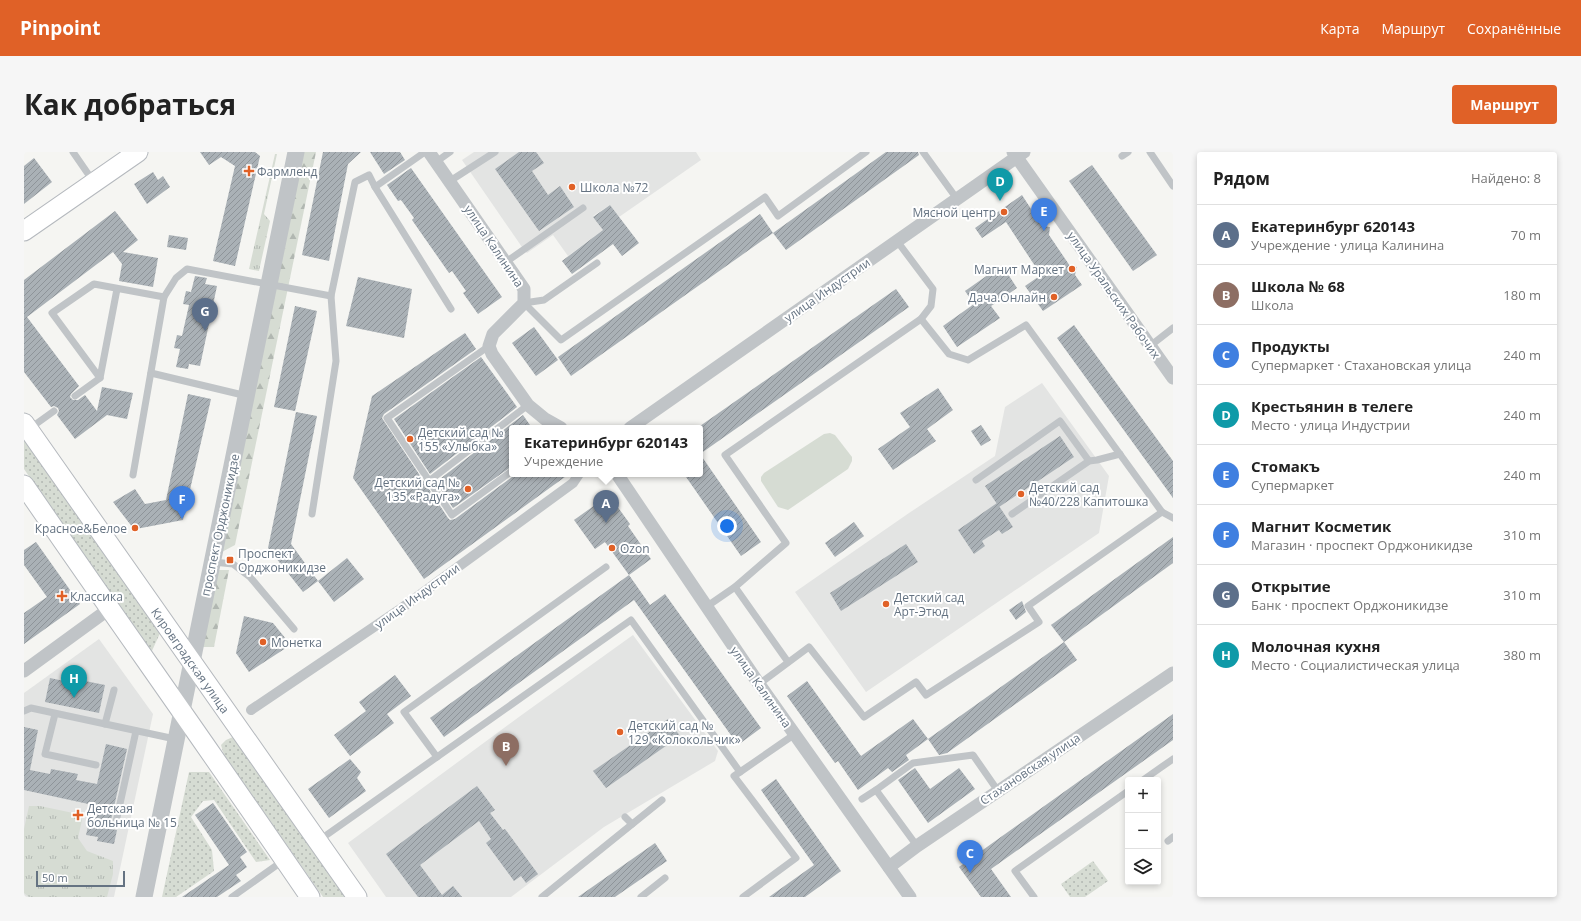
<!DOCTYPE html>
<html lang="ru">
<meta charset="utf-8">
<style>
:root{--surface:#fff;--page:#f6f6f6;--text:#222;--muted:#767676;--line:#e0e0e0;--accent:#e06127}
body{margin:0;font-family:"Open Sans",sans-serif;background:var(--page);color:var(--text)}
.controls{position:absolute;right:12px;bottom:12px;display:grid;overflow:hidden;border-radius:4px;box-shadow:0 2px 6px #0003}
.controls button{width:36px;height:36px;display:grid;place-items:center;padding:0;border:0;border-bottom:1px solid var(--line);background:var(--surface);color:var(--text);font:20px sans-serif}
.scale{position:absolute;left:12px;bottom:10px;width:89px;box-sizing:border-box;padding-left:4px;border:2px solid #657382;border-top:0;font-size:11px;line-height:14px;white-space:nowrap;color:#657382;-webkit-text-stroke:3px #fff;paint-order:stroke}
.you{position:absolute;left:703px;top:374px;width:14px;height:14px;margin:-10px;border:3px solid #fff;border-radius:50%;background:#1a73e8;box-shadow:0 0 0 6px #1a73e833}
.badge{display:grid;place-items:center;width:26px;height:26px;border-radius:50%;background:var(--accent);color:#fff;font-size:13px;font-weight:700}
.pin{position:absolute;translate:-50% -33px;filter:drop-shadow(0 1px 2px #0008)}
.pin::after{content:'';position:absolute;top:21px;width:14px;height:12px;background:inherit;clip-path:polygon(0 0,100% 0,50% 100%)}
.popup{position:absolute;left:485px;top:273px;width:194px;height:52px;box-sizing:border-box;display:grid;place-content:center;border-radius:4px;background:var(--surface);filter:drop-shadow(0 1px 3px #0005);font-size:13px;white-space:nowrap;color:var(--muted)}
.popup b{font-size:15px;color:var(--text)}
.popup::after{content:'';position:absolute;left:50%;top:100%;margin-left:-8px;border:8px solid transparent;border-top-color:var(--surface)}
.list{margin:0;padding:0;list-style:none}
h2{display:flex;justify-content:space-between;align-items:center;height:52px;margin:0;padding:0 16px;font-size:17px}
h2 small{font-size:13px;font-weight:400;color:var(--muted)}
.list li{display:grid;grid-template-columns:26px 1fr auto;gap:12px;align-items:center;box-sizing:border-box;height:60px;padding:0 16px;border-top:1px solid var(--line)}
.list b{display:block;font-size:15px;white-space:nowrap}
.list p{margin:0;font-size:13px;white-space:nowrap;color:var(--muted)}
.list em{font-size:13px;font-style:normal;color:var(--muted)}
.icon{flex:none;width:22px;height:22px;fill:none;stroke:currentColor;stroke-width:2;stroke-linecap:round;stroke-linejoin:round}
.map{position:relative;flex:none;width:1149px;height:745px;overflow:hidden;border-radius:4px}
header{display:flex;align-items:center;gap:24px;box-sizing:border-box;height:56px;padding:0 20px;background:var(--accent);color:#fff}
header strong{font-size:19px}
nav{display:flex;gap:22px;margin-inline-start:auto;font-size:14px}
.intro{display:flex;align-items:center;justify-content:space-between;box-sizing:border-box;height:96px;padding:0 24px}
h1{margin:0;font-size:28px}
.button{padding:10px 18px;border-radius:4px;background:var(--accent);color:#fff;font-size:14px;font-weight:700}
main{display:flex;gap:24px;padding:0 24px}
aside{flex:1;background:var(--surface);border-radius:4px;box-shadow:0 2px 6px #0003}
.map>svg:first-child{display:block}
.built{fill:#e3e4e3}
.grass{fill:url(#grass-tufts)}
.forest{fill:url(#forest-firs)}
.park{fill:url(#park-dots)}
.garden{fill:#d6dcd3}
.building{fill:url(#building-hatch)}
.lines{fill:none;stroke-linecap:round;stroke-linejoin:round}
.secondary-casing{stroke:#b5b9be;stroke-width:21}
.service{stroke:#c0c4c7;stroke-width:7}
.pedestrian{stroke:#c0c4c7;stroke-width:10}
.minor{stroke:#c0c4c7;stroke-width:13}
.tertiary{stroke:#c0c4c7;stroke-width:17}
.secondary{stroke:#fff;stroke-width:19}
.poi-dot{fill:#e06127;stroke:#fff;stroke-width:1.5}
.labels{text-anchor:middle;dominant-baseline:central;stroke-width:4;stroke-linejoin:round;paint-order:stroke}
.poi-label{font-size:12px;fill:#657382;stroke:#fff;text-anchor:start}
.street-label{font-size:12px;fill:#657382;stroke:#fff}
</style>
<header>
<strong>Pinpoint</strong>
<nav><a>Карта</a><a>Маршрут</a><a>Сохранённые</a></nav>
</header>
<div class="intro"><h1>Как добраться</h1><a class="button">Маршрут</a></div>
<main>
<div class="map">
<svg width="1149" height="745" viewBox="0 0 1149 745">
<defs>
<pattern id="grass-tufts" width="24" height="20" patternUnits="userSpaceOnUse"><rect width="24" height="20" fill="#d6dcd3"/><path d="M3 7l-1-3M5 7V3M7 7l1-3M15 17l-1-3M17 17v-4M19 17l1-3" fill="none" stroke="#b1b7b1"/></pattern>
<pattern id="forest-firs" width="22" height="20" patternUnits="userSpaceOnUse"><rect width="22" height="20" fill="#d6dcd3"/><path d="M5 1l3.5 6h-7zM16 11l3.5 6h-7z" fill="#b1b7b1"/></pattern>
<pattern id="park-dots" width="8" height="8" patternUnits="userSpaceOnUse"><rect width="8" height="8" fill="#d6dcd3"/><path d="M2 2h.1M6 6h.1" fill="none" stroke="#b1b7b1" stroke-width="1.8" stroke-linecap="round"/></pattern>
<pattern id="building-hatch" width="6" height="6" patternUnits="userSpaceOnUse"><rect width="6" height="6" fill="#aab1b6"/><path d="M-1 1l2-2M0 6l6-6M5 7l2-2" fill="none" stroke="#8e9499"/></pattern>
</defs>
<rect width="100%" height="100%" fill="#f5f5f2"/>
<g class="built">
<polygon points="450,0 672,0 677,8 595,65 586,53 569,64 579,78 544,104 529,83 503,101 500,98 438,8"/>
<polygon points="1018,231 1085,324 1075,381 842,540 771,440 885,361 971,304 981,255"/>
<polygon points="609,483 694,599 691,609 580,675 487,745 362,745 324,691 499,562"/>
<polygon points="75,487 129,562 90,745 0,745 0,541"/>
</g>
<g class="grass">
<polygon points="251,2 253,2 240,62 246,69 235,119 225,117"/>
<polygon points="5,654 16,654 54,662 58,668 54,686 63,699 89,709 89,722 83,745 5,745 0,741 0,677"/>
</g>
<g class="forest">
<polygon points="277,0 292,0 211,393 194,402"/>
<polygon points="192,418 205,418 190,495 177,495"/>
</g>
<g class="park">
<polygon points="0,282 137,479 127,501 0,317"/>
<polygon points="209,585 217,592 324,745 299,745 200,603 197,593 202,588"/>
<polygon points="165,620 185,620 246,708 232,710 190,648 179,649 167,665 188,698 190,719 152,745 138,745"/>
<polygon points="1069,709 1084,729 1061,745 1046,745 1037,732"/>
</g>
<polygon class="garden" points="806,281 811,283 828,305 828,309 824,317 764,358 754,355 737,329 737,325 740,321 800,282"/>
<g class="building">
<polygon points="176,0 231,0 236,4 211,114 189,109 211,14 197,5 185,13"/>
<polygon points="299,0 337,0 324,12 305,109 278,103"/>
<polygon points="346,0 376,0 381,8 360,22"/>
<polygon points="495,0 512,0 520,11 508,19 524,43 536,34 550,55 515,79 471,17"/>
<polygon points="862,0 894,0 895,3 762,98 749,81"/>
<polygon points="10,6 28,30 0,52 0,14"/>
<polygon points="1068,13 1133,103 1109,119 1045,29"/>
<polygon points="387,16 478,145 454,162 439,141 442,139 428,119 425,121 388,68 390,66 377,48 374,49 363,33"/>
<polygon points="129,20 134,28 139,24 146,35 123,52 110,32"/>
<polygon points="998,43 1018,74 1026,75 1025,83 1046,114 1053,115 1051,123 1058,133 1019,159 1001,134 1017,123 982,70 958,86 951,76"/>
<polygon points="586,53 615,91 598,104 589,92 548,122 538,109 579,78 569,65"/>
<polygon points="91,59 114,88 99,100 134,106 129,135 95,129 98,112 89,100 3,165 55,234 47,242 46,245 49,248 54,248 61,243 73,259 78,235 109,241 103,267 83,263 51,287 33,263 35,259 34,256 30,254 27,255 0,220 0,128"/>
<polygon points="736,62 749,81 547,224 534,205"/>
<polygon points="145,83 164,86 162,98 143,95"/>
<polygon points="978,113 993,136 967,154 976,166 933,195 919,174 950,152 941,139"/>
<polygon points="171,124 183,126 181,132 193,134 176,214 165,212 164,217 152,215 156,197 150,196 153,183 158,184 165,153 159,152 162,139 167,140"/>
<polygon points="334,125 388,137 380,186 322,174"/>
<polygon points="872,137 885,155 676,302 676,274"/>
<polygon points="271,154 293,159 271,259 250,255"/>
<polygon points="1050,173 1149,309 1149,346 1033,186"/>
<polygon points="510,175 534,208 512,224 488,191"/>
<polygon points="441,181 452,197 360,262 358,266 424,366 426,368 431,367 492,322 545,322 400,427 329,326 348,244"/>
<polygon points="457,205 493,255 406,322 370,267"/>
<polygon points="914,236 929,258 903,277 912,289 869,318 854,297 886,275 876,261"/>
<polygon points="164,242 187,247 159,368 112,377 109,376 89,350 111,337 121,352 142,348"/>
<polygon points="272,260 293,264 267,392 294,429 279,440 244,396"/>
<polygon points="499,263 508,276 488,276 488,314 429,356 412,330"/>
<polygon points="957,273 967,288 957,294 947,279"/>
<polygon points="1036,284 1050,305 975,355 961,334"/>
<polygon points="676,302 737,390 717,404 660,322 676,322"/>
<polygon points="585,343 606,372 604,374 627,407 605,423 581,390 571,397 550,368"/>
<polygon points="973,351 989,375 978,382 975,378 958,389 961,394 950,402 934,378"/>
<polygon points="830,370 840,384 811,405 801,391"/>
<polygon points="1149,385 1149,411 1040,490 1027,473"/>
<polygon points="12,390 56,452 0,492 0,461 23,445 0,413 0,398"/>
<polygon points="882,392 894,410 817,459 806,441"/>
<polygon points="323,406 340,427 310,450 294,429"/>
<polygon points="605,423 626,453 641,442 737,576 714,593 610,448 420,585 406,566"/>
<polygon points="998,449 1002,460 992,468 985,458"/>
<polygon points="220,464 249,471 262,487 265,494 225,520 212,501"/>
<polygon points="1040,490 1053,508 923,601 915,603 904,587"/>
<polygon points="371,523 387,544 363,562 370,571 326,604 310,583 342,559 335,550"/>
<polygon points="41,525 81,533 75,561 21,550 26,526 40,529"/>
<polygon points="783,529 837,604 889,567 904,587 882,603 885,608 868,620 864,616 834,638 814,609 811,611 763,544"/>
<polygon points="1149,562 1149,588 967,717 987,745 957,745 935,715"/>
<polygon points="644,567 656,584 582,636 569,619"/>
<polygon points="0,575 14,578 6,618 26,622 27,617 54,622 52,628 73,632 82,592 103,597 85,677 93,678 90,692 73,689 74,685 62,683 69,653 0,638"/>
<polygon points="326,607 337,620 333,626 342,639 305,666 284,637"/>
<polygon points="891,616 906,637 935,616 951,637 904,671 874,628"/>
<polygon points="752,627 817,719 781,745 745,745 790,713 737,638"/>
<polygon points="453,634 471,658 466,661 479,678 481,677 514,722 502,731 497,724 490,729 462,691 467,687 455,669 396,713 418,743 429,734 438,745 394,745 362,702"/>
<polygon points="189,651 223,700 216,705 223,715 212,723 217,729 193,745 158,745 205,713 171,663"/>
<polygon points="631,691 643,709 591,745 554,745"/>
</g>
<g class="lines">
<g class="secondary-casing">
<g id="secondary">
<polyline points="0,79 114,0"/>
<path id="s1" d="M0,271L333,745"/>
<path d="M0,333C95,471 192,607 286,745"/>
</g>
</g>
<g class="service">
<polyline points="49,0 69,29"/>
<polyline points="899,0 933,47"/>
<polyline points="1126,0 1149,34"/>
<polyline points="1098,4 1104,0"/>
<polyline points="412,10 426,0"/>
<polyline points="426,29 471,0"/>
<polyline points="351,35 427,157"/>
<polyline points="482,110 559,56"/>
<polyline points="500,151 537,188 741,45 754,64 842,0"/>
<polyline points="500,151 520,148 573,111"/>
<polyline points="465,194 363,266 428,363 488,319"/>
<polyline points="1126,194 1149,176"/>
<polyline points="127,221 223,244"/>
<polyline points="76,226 28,161 70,132 140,145"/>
<polyline points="51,244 76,226 93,137"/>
<polyline points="5,277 30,259"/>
<polyline points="109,323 140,145 152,126 163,117 307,144"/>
<polyline points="952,328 1036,269 1065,309"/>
<polyline points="405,329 504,253"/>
<polyline points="1138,360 1149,366"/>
<polyline points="288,362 312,209 307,144 331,30 345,23 351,35 401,0"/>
<polyline points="988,362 1065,309 1073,308 1096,302"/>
<polyline points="189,410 209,412 226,425 270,477"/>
<polyline points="711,435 764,510"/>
<polyline points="682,455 711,435 762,391 701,303 897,167 907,154 909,137 873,89"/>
<polyline points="735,532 785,495 840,565 892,530 902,543 1015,470 1004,454 1138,360 1002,173 944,208 925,202 897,167"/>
<polyline points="0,559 7,556 151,587"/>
<polyline points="31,562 21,602 72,613"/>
<polyline points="81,572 90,538"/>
<polyline points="413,605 380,560 582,415"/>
<polyline points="716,620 710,624 772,706 719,745"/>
<polyline points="1119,628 1149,607"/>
<polyline points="838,647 852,638"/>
<polyline points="601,665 608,672"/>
<polyline points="92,670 112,579"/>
<polyline points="294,689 607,468 716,620 771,582"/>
<polyline points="1144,689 1149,685"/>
<polyline points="893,694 852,638 889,611 949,603 974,639"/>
<polyline points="208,745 260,708"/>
<polyline points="518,745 638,648"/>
<polyline points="617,745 641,726"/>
<polyline points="1010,745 991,719 1104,639"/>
</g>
<polyline class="pedestrian" points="227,558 375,458 549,331 555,322"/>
<g class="minor">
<polyline points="405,0 500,137 500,151 469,182 465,194 468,202 504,253 521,267 537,276"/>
<polyline points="989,0 1149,226"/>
<polyline points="606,276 1000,0"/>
<polyline points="593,322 735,532 886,745"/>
<polyline points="0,519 85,457"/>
<polyline points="865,715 893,694 1149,521"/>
</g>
<path class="tertiary" d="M120,745C169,496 223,249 272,0"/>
<use href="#secondary" class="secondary"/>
</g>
<g class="poi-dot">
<path d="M223 13h4v4h4v4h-4v4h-4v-4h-4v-4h4z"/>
<circle cx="548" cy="35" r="4"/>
<circle cx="980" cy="60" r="4"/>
<circle cx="1048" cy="117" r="4"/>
<circle cx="1030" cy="145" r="4"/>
<circle cx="386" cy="287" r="4"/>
<circle cx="444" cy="337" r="4"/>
<circle cx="997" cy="342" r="4"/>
<circle cx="111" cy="376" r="4"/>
<circle cx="588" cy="396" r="4"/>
<rect x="202" y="404" width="8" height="8" rx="2"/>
<path d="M36 438h4v4h4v4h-4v4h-4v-4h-4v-4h4z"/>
<circle cx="862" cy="452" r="4"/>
<circle cx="239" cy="490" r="4"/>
<circle cx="596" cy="580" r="4"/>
<path d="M52 657h4v4h4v4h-4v4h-4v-4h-4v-4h4z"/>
</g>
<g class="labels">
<g class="poi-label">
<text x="233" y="19">Фармленд</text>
<text x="556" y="35">Школа №72</text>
<text x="972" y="60" text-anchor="end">Мясной центр</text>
<text x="1040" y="117" text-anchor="end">Магнит Маркет</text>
<text x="1022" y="145" text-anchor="end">Дача.Онлайн</text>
<text x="394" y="280">Детский сад №<tspan x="394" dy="14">155 «Улыбка»</tspan></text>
<text x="436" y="330" text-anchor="end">Детский сад №<tspan x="436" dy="14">135 «Радуга»</tspan></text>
<text x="1005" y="335">Детский сад<tspan x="1005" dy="14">№40/228 Капитошка</tspan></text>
<text x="103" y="376" text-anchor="end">Красное&amp;Белое</text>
<text x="596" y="396">Ozon</text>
<text x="214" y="401">Проспект<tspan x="214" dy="14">Орджоникидзе</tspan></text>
<text x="46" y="444">Классика</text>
<text x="870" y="445">Детский сад<tspan x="870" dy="14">Арт-Этюд</tspan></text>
<text x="247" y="490">Монетка</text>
<text x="604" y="573">Детский сад №<tspan x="604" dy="14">129 «Колокольчик»</tspan></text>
<text x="63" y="656">Детская<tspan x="63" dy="14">больница № 15</tspan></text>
</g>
<g class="street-label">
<text transform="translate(470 94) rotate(56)">улица Калинина</text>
<text transform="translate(803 138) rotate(-35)">улица Индустрии</text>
<text transform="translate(1090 143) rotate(55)">улица Уральских Рабочих</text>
<text transform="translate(196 373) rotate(-78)">проспект Орджоникидзе</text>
<text transform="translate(393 444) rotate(-36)">улица Индустрии</text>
<text stroke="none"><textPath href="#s1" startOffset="290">Кировградская улица</textPath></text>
<text transform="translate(737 535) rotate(55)">улица Калинина</text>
<text transform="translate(1006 617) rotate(-34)">Стахановская улица</text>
</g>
</g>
</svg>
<div class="controls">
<button>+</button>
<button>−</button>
<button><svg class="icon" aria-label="layers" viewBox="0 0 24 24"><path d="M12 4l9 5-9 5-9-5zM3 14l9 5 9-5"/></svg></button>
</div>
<div class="scale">50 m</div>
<div class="you"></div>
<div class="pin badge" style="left:582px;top:371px;background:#5c6f8a">A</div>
<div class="popup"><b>Екатеринбург 620143</b>Учреждение</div>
<div class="pin badge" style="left:482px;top:614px;background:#8d6e63">B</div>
<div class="pin badge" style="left:946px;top:721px;background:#3f7fe0">C</div>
<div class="pin badge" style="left:976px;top:49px;background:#0f9aa8">D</div>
<div class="pin badge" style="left:1020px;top:79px;background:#3f7fe0">E</div>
<div class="pin badge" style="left:158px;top:367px;background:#3f7fe0">F</div>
<div class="pin badge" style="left:181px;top:179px;background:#5c6f8a">G</div>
<div class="pin badge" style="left:50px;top:546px;background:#0f9aa8">H</div>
</div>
<aside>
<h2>Рядом<small>Найдено: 8</small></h2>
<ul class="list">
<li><span class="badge" style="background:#5c6f8a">A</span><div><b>Екатеринбург 620143</b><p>Учреждение · улица Калинина</p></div><em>70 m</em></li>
<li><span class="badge" style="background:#8d6e63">B</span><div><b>Школа № 68</b><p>Школа</p></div><em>180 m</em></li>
<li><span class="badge" style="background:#3f7fe0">C</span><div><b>Продукты</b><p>Супермаркет · Стахановская улица</p></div><em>240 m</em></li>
<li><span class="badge" style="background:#0f9aa8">D</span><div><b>Крестьянин в телеге</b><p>Место · улица Индустрии</p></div><em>240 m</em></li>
<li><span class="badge" style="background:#3f7fe0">E</span><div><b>Стомакъ</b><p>Супермаркет</p></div><em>240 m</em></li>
<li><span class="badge" style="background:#3f7fe0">F</span><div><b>Магнит Косметик</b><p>Магазин · проспект Орджоникидзе</p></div><em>310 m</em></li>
<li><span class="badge" style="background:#5c6f8a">G</span><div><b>Открытие</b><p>Банк · проспект Орджоникидзе</p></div><em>310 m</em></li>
<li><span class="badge" style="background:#0f9aa8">H</span><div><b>Молочная кухня</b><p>Место · Социалистическая улица</p></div><em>380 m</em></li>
</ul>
</aside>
</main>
